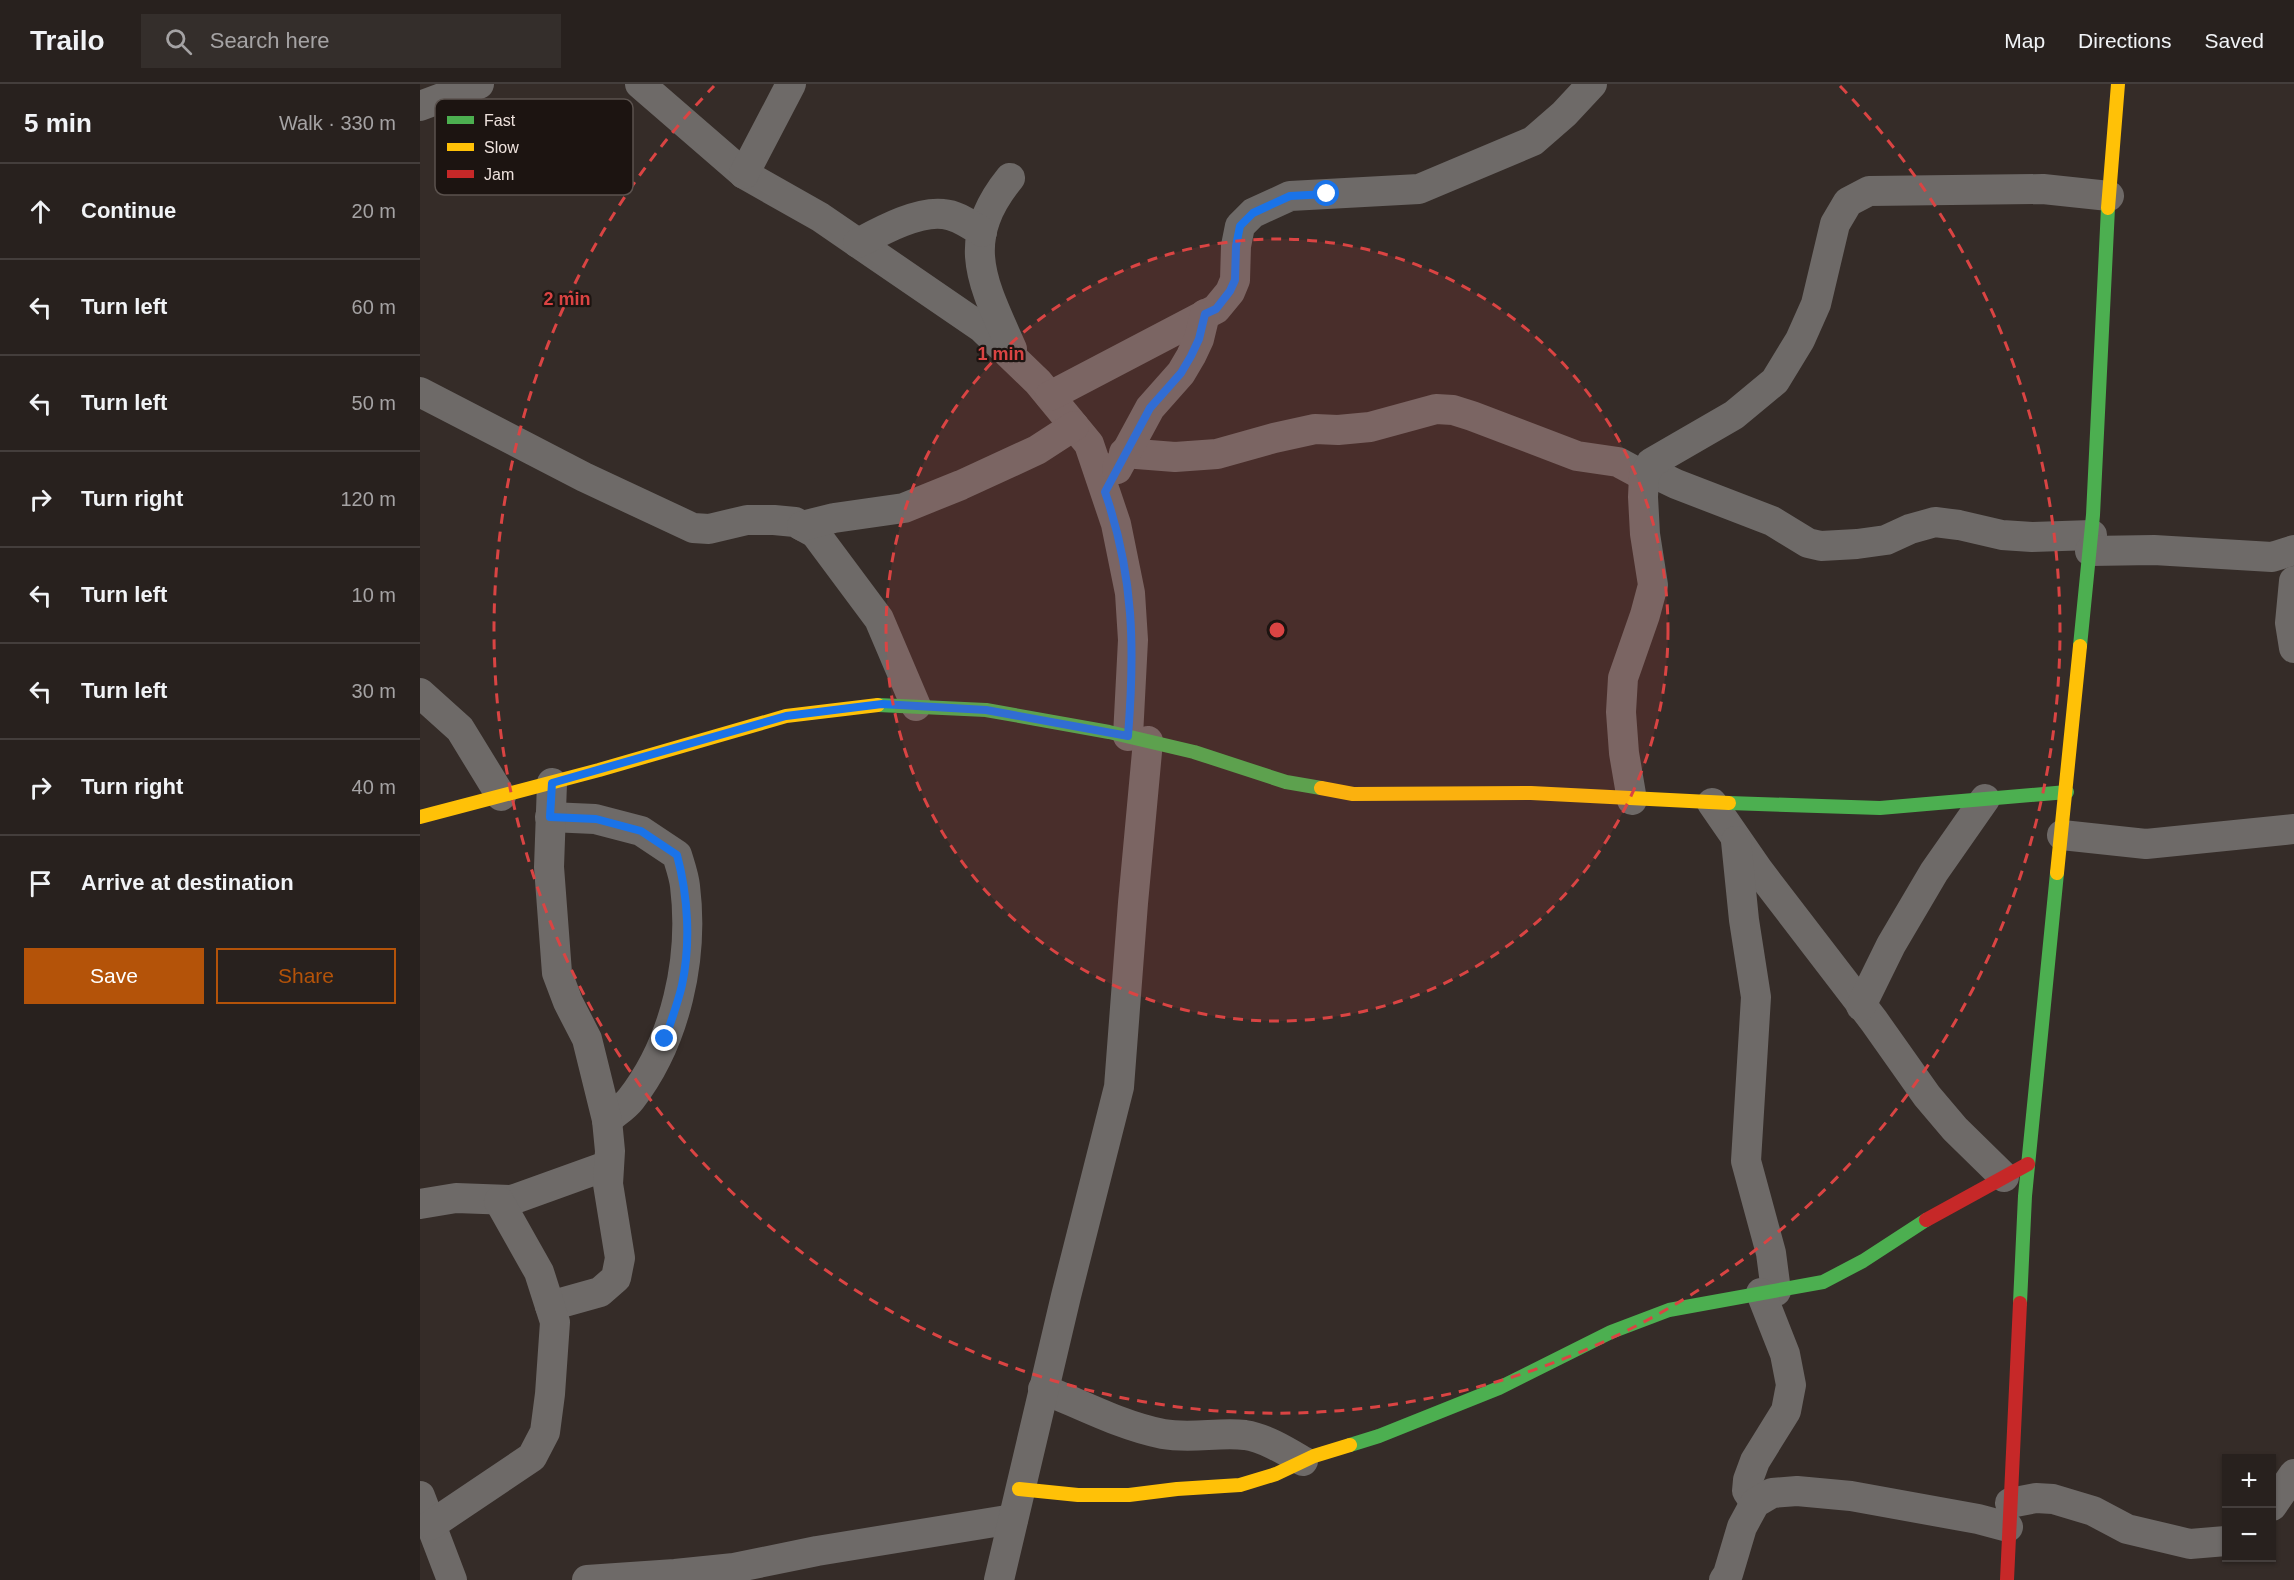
<!DOCTYPE html>
<meta charset="utf-8">
<style>
:root{--surface:#28211e;--page:#342e2b;--text:#f1f3f6;--muted:#a5a3a4;--line:#443e3c;--accent:#b45309}
body{margin:0;font-family:Helvetica,sans-serif;background:var(--page);color:var(--text)}
.controls{position:absolute;right:18px;bottom:18px;display:grid;overflow:hidden;border-radius:0px;box-shadow:0 2px 4px #0004}
.controls button{width:54px;height:54px;display:grid;place-items:center;padding:0;border:0;border-bottom:2px solid var(--line);background:var(--surface);color:var(--text);font:30px sans-serif}
.stop{position:absolute;width:18px;height:18px;margin:-14px;border:4px solid #1a73e8;border-radius:50%;background:#fff}
.stop.end{background:#1a73e8;border-color:#fff;box-shadow:0 2px 6px #0008}
.list{margin:0;padding:0;list-style:none}
h2{display:flex;justify-content:space-between;align-items:center;height:78px;margin:0;padding:0 24px;font-size:26px}
h2 small{font-size:20px;font-weight:400;color:var(--muted)}
.list li{display:grid;grid-template-columns:39px 1fr auto;gap:18px;align-items:center;box-sizing:border-box;height:96px;padding:0 24px;border-top:2px solid var(--line)}
.list b{display:block;font-size:22px;white-space:nowrap}
.list em{font-size:20px;font-style:normal;color:var(--muted)}
.actions{display:flex;gap:12px;padding:18px 24px}
.actions a{flex:1;padding:14px 0;border:2px solid var(--accent);border-radius:0px;text-align:center;font-size:21px;color:var(--accent)}
.actions .main{background:var(--accent);color:#fff}
.icon{flex:none;width:33px;height:33px;fill:none;stroke:currentColor;stroke-width:2;stroke-linecap:round;stroke-linejoin:round}
.map{position:relative;flex:none;width:1874px;height:1496px;overflow:hidden}
header{display:flex;align-items:center;gap:36px;box-sizing:border-box;height:84px;padding:0 30px;background:var(--surface);border-bottom:2px solid var(--line)}
header strong{font-size:28px}
nav{display:flex;gap:33px;margin-inline-start:auto;font-size:21px}
.search{width:420px;height:54px;background:var(--page);display:flex;align-items:center;gap:15px;box-sizing:border-box;padding:0 21px;border-radius:0px;color:var(--muted);font-size:22px}
main{display:flex}
aside{flex:1;background:var(--surface)}
.map>svg:first-child{display:block}
.lines{fill:none;stroke-linecap:round;stroke-linejoin:round}
.street{stroke:#6e6a68;stroke-width:30}
.fast{stroke:#4caf50;stroke-width:14}
.slow{stroke:#ffc107;stroke-width:14}
.jam{stroke:#c62828;stroke-width:14}
.route{stroke:#1a73e8;stroke-width:8}
.ring{fill:none;stroke:#da4443;stroke-width:3;stroke-dasharray:10 8}
.key{fill:#1c1411;stroke:#5b524e;stroke-width:1.5}
.key-label{font-size:16px;fill:#eee2dd}
.centre{fill:#da4443;stroke:#1c1411;stroke-width:3}
.ring-label{font-size:18px;text-anchor:middle;font-weight:bold;fill:#da4443;stroke:#1c1411;stroke-width:4.5;stroke-linejoin:round;paint-order:stroke}
</style>
<header>
<strong>Trailo</strong>
<div class="search"><svg class="icon" aria-label="search" viewBox="0 0 24 24"><circle cx="10" cy="10" r="6"/><path d="M15 15l6 6"/></svg>Search here</div>
<nav><a>Map</a><a>Directions</a><a>Saved</a></nav>
</header>
<main>
<aside>
<h2>5 min<small>Walk · 330 m</small></h2>
<ul class="list">
<li><svg class="icon" aria-label="ahead" viewBox="0 0 24 24"><path d="M12 20V5M6 11l6-6 6 6"/></svg><div><b>Continue</b></div><em>20 m</em></li>
<li><svg class="icon" aria-label="left" viewBox="0 0 24 24"><path d="M17 20v-9H6M10 6l-5 5 5 5"/></svg><div><b>Turn left</b></div><em>60 m</em></li>
<li><svg class="icon" aria-label="left" viewBox="0 0 24 24"><path d="M17 20v-9H6M10 6l-5 5 5 5"/></svg><div><b>Turn left</b></div><em>50 m</em></li>
<li><svg class="icon" aria-label="right" viewBox="0 0 24 24"><path d="M7 20v-9h11M14 6l5 5-5 5"/></svg><div><b>Turn right</b></div><em>120 m</em></li>
<li><svg class="icon" aria-label="left" viewBox="0 0 24 24"><path d="M17 20v-9H6M10 6l-5 5 5 5"/></svg><div><b>Turn left</b></div><em>10 m</em></li>
<li><svg class="icon" aria-label="left" viewBox="0 0 24 24"><path d="M17 20v-9H6M10 6l-5 5 5 5"/></svg><div><b>Turn left</b></div><em>30 m</em></li>
<li><svg class="icon" aria-label="right" viewBox="0 0 24 24"><path d="M7 20v-9h11M14 6l5 5-5 5"/></svg><div><b>Turn right</b></div><em>40 m</em></li>
<li><svg class="icon" aria-label="arrive" viewBox="0 0 24 24"><path d="M6 21V4h12l-3 4 3 4H6"/></svg><div><b>Arrive at destination</b></div></li>
</ul>
<div class="actions"><a class="main">Save</a><a>Share</a></div>
</aside>
<div class="map">
<svg width="1874" height="1496" viewBox="0 0 1874 1496">
<rect width="100%" height="100%" fill="#352c28"/>
<g class="lines">
<g class="street">
<polyline points="220,0 324,90 400,133 562,244 618,298 669,360 696,440 710,509 713,556 708,652"/>
<polyline points="0,22 59,0"/>
<polyline points="324,90 371,0"/>
<path d="M590,94C538,158 563,199 592,265"/>
<path d="M438,159C461,147 497,127 523,130C538,131 550,141 562,148"/>
<polyline points="0,308 164,393 273,444 289,445 327,436 354,436 375,438 395,449 459,535 496,622"/>
<polyline points="630,312 796,225 810,208 815,196 816,162 820,142 833,129 870,112 999,105 1113,57 1144,30 1172,0"/>
<polyline points="704,369 755,373 797,370 854,354 895,345 918,346 950,343 1016,325 1033,326 1052,332 1157,372 1198,378 1224,392"/>
<polyline points="697,385 730,324 761,289 771,272 779,255 785,230"/>
<polyline points="1227,386 1256,400 1352,437 1388,459 1401,462 1437,460 1466,456 1490,445 1515,438 1539,441 1582,451 1612,453 1672,451"/>
<polyline points="382,442 414,434 484,424 541,401 617,366 654,342"/>
<polyline points="1670,467 1734,466 1852,473 1874,466"/>
<polyline points="1874,497 1870,539 1874,564"/>
<polyline points="0,609 40,645 81,712"/>
<polyline points="1212,716 1204,669 1201,628 1203,594 1225,531 1233,501 1225,450 1223,413 1224,392 1231,379 1314,331 1355,297 1380,256 1396,220 1415,140 1428,118 1449,107 1623,105 1689,112"/>
<polyline points="1292,719 1339,787 1454,937 1507,1012 1535,1045 1584,1093"/>
<path d="M130,733L175,735L221,747L257,771C260,781 264,792 265,802C274,874 256,957 211,1015C205,1023 195,1029 187,1036"/>
<polyline points="1642,751 1726,760 1874,745"/>
<polyline points="1316,757 1324,836 1336,913 1326,1077 1351,1169 1356,1207"/>
<polyline points="1441,922 1471,861 1514,788 1565,715"/>
<polyline points="0,1120 36,1114 92,1116 189,1081"/>
<polyline points="130,1222 180,1208 196,1194 200,1174 188,1100 190,1067 187,1036 167,955 148,918 137,889 129,783 132,699"/>
<path d="M623,1305C662,1321 702,1342 743,1350C771,1355 798,1348 825,1351C845,1354 866,1367 883,1377"/>
<polyline points="0,1412 32,1496"/>
<polyline points="1335,1419 1327,1407 1328,1396 1335,1377 1366,1327 1371,1301 1365,1270 1341,1209"/>
<polyline points="1590,1419 1616,1414 1633,1415 1673,1427 1707,1445 1770,1460 1806,1457"/>
<polyline points="1852,1422 1874,1390"/>
<polyline points="11,1441 112,1373 125,1348 130,1310 135,1238 119,1188 79,1117"/>
<polyline points="167,1496 255,1490 314,1484 397,1467 593,1435"/>
<polyline points="579,1496 646,1212 699,1003 713,819 728,657"/>
<polyline points="1304,1496 1308,1490 1322,1443 1335,1419 1352,1409 1377,1407 1431,1412 1558,1435 1588,1443"/>
</g>
<g class="fast">
<polyline points="1660,562 1673,431 1688,124"/>
<polyline points="458,621 566,626 689,648 774,668 866,698 901,704"/>
<polyline points="1309,719 1460,724 1647,708"/>
<polyline points="1600,1219 1605,1112 1637,789"/>
<polyline points="930,1361 959,1352 1079,1304 1191,1248 1249,1226 1403,1198 1443,1177 1506,1136"/>
</g>
<g class="slow">
<polyline points="1688,124 1698,0"/>
<polyline points="901,704 933,710 1111,709 1309,719"/>
<polyline points="0,733 179,686 366,632 458,621"/>
<polyline points="1637,789 1660,562"/>
<polyline points="599,1405 658,1411 709,1411 757,1405 820,1401 856,1390 894,1372 930,1361"/>
</g>
<g class="jam">
<polyline points="1506,1136 1608,1080"/>
<polyline points="1587,1496 1600,1219"/>
</g>
</g>
<g class="lines">
<path class="route" d="M245,955C251,937 258,919 262,901C271,859 268,812 257,771L221,747L176,735L130,733L132,699L366,632L462,620L566,626L708,652C715,565 714,492 685,408L730,324L761,289L771,272L779,255L785,230L796,225L810,207L815,196L816,162L820,142L833,129L870,112L907,110"/>
</g>
<circle cx="857" cy="546" r="391" fill="#da4443" fill-opacity=".12"/>
<g class="ring">
<circle cx="857" cy="546" r="391"/>
<path d="M1420 2A783 783 0 1 1 294 2"/>
</g>
<rect x="15" y="15" width="198" height="96" rx="9" class="key"/>
<rect x="27" y="32" width="27" height="8" fill="#4caf50"/>
<rect x="27" y="59" width="27" height="8" fill="#ffc107"/>
<rect x="27" y="86" width="27" height="8" fill="#c62828"/>
<g class="key-label">
<text x="64" y="42">Fast</text>
<text x="64" y="69">Slow</text>
<text x="64" y="96">Jam</text>
</g>
<circle cx="857" cy="546" r="9" class="centre"/>
<g class="ring-label">
<text x="147" y="221">2 min</text>
<text x="581" y="276">1 min</text>
</g>
</svg>
<div class="controls">
<button>+</button>
<button>−</button>
</div>
<div class="stop" style="left:907px;top:110px"></div>
<div class="stop end" style="left:245px;top:955px"></div>
</div>
</main>
